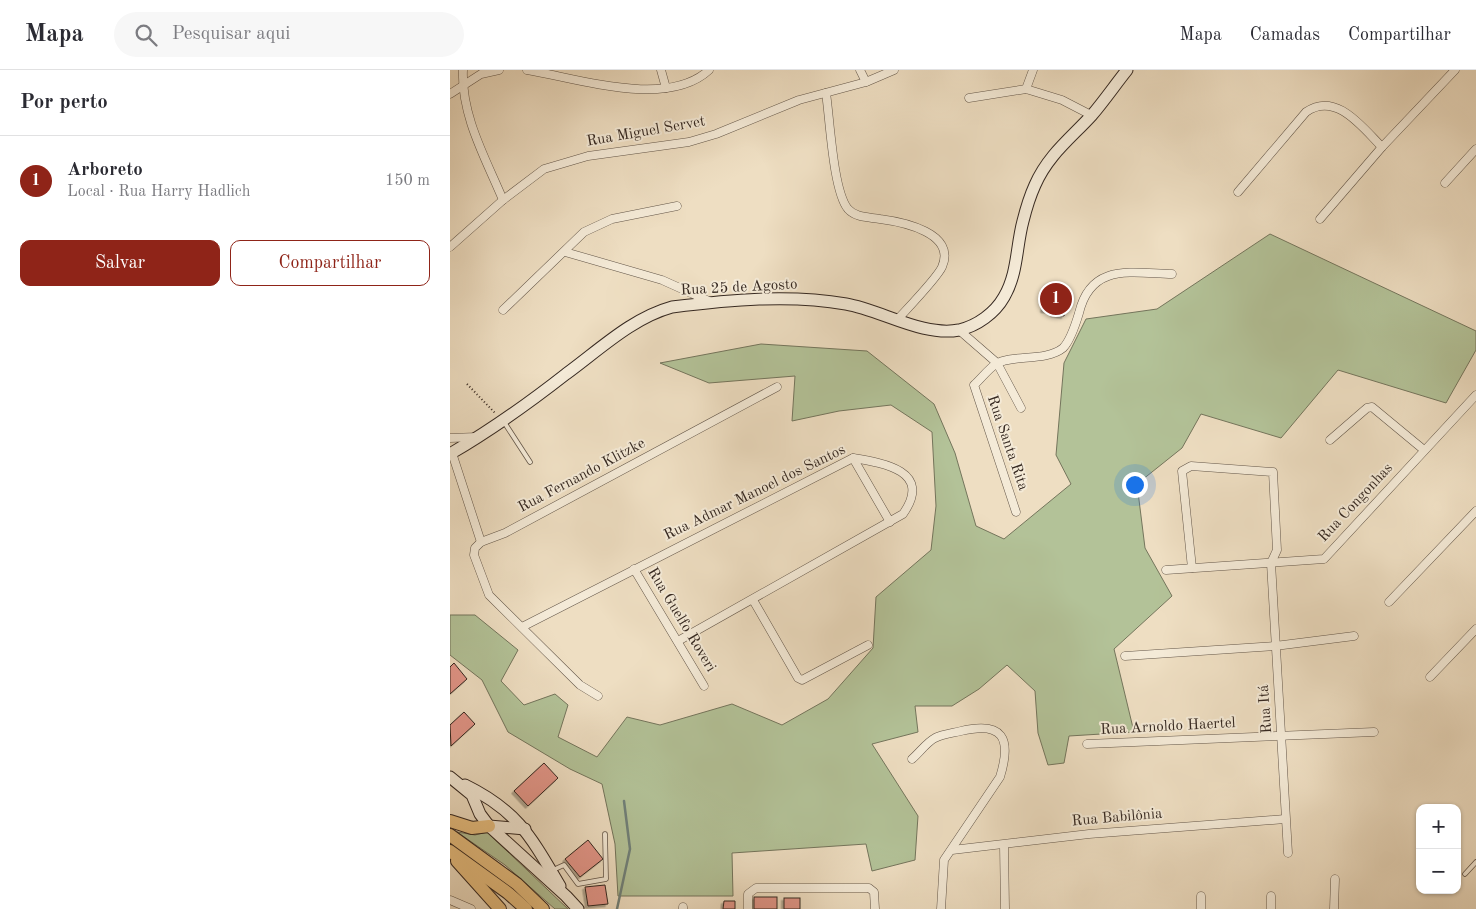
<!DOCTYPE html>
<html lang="pt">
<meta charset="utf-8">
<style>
:root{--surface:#fff;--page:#f7f7f7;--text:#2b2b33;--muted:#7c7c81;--line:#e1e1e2;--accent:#8f2418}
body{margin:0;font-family:"Old Standard TT",serif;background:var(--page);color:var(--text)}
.controls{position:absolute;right:15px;bottom:15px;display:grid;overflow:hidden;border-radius:10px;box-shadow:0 1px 4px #0004}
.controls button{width:45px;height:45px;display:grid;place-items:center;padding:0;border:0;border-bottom:1px solid var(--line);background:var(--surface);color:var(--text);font:25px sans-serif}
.you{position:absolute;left:684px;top:414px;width:18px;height:18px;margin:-12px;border:4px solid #fff;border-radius:50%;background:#1a73e8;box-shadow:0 0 0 8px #1a73e833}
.badge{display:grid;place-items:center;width:32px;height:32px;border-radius:50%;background:var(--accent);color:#fff;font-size:16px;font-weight:700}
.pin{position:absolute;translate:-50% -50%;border:2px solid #fff;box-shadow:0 1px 5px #0006}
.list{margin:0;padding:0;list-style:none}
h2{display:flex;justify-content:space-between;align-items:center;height:65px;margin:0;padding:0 20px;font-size:21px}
h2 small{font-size:16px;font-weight:400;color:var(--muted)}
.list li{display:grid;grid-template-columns:32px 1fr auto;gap:15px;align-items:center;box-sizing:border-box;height:90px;padding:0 20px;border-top:1px solid var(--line)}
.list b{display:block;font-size:19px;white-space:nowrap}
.list p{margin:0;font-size:16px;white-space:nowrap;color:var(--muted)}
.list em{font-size:16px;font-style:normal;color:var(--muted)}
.actions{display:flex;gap:10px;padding:15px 20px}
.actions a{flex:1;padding:11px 0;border:1px solid var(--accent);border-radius:10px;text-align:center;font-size:18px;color:var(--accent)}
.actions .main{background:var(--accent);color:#fff}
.icon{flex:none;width:28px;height:28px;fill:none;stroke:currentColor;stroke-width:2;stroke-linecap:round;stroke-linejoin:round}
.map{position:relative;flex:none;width:1026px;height:839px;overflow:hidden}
header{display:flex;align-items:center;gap:30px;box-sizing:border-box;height:70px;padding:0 25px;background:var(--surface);border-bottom:1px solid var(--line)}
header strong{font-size:24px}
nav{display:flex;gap:28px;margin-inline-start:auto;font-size:18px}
.search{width:350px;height:45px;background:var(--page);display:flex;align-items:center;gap:12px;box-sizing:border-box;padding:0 18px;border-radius:28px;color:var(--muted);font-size:19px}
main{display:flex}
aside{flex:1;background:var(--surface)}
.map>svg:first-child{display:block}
.green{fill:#b3c298;stroke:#74755c}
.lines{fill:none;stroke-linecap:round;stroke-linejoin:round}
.stream{stroke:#71817a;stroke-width:2.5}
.building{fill:#e29689;stroke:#352821;filter:url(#shadow)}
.lane-casing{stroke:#635649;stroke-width:5.5}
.street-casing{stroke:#635649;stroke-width:9}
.secondary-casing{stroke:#352821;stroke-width:13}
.primary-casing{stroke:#352821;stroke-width:14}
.path{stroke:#352821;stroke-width:2;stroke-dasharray:1 2.5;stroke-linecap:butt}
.lane{stroke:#f4ead7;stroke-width:4}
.street{stroke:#f4ead7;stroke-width:8}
.secondary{stroke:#f4ead7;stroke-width:11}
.primary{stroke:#e7bf81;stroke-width:12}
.labels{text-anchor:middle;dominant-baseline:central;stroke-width:4;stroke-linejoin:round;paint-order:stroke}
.street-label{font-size:15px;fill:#352821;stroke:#f4ead7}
</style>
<header>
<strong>Mapa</strong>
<div class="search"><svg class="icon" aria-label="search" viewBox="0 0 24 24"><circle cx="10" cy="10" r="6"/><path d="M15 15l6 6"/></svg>Pesquisar aqui</div>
<nav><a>Mapa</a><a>Camadas</a><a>Compartilhar</a></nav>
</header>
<main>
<aside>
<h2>Por perto<small></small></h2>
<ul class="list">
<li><span class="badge">1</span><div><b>Arboreto</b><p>Local · Rua Harry Hadlich</p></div><em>150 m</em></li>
</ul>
<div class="actions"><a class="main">Salvar</a><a>Compartilhar</a></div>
</aside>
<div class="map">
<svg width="1026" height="839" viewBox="0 0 1026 839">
<defs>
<filter id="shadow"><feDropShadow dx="-2.5" dy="2.5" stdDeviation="0" flood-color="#0004"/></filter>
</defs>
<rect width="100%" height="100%" fill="#eedec2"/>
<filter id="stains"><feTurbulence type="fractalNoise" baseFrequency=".004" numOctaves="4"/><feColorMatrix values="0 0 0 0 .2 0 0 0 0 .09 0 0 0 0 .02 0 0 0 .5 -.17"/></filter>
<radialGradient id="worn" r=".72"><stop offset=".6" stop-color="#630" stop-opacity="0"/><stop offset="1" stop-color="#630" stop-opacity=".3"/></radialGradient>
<g class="green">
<polygon points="820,164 1026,261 1026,280 996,333 888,300 831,368 751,344 732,378 687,414 695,478 722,526 664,579 684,662 619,666 614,693 598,695 588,663 585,621 557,595 529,619 502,636 465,636 468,662 422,674 468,746 465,790 422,801 416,774 282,783 283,826 168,826 165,774 152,714 120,699 58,662 32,610 0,585 0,545 25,545 68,580 51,611 74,635 105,624 118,635 108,667 147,687 177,647 210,655 282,634 332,655 378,629 423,578 426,527 481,480 486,436 482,362 441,335 389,341 342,351 345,306 259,313 210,293 311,274 417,281 484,334 505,383 526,456 554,469 621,414 606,385 614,293 636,249 707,239"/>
<polygon points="7,762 25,765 37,762 118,839 105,839 55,795"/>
</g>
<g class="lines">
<polyline class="stream" points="167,839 180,779 174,731"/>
</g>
<g class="building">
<polygon points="606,215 618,217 614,246 603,244 603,241 593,240 596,217 606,218"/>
<polygon points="4,593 17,609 0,624 0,597"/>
<polygon points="14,642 25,654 1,676 0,655"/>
<polygon points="94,693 108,708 78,736 64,721"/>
<polygon points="138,770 153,789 130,807 115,789"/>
<polygon points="155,815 158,834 138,836 135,817"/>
<rect x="304" y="827" width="23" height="12"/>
<rect x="334" y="828" width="16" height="11"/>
<polygon points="274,831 285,831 285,839 273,839"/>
</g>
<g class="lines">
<g class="lane-casing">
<g id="lane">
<polyline points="54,352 80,392"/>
<polyline points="103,800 114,795 128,814 156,809 155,764"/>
<polyline points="1015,804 1026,792"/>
</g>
</g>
<g class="street-casing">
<g id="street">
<path d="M13,0C11,46 36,89 53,130"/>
<path d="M77,0C127,8 217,39 259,0"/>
<polyline points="211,0 216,18"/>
<polyline points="410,0 416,12"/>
<polyline points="576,19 583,0"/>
<path d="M376,23C380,50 383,121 398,139C406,148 419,147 430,149C453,152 507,163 492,197C487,208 457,239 447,250"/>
<polyline points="0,24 31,4 49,0"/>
<polyline points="519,28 576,19 612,30 641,45"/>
<polyline points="995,113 1026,79"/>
<path d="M788,122L856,42C886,21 912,57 932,77"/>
<polyline points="870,149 932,77 1005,0"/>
<polyline points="0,177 53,130 94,99 138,86 239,72 266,64 349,30 416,12 444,0"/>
<polyline points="115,182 212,210 261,232"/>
<polyline points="53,240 134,162 162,149 227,136"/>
<polyline points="509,260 547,293 571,338"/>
<polyline points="0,368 27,367"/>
<polyline points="880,370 917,338 922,337 974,380"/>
<polyline points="2,383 31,472"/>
<polyline points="403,388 440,452"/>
<path d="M566,442L524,315C531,309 538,299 546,294C562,284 596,292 613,278C620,271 626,253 629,243C641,193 680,203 722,204"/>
<polyline points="742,498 732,401 741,396 823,402 827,480 821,493 838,783"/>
<polyline points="184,499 254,616"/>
<polyline points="716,500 874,489 1026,325"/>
<polyline points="303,530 348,608 352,610 418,575"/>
<polyline points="939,532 1026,441"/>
<path d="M72,557L403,388C434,393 483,401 453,444L228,571"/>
<polyline points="675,586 825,576 904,566"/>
<polyline points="980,607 1026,559"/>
<polyline points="148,626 130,615 39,525 24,485 25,478 31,472 55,463 327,317"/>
<polyline points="637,674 924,662"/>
<path d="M462,689C469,683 477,672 485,668C492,664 503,663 511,661C553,651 562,668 550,707L494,790L491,839"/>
<polyline points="554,775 555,839"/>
<polyline points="502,780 639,764 835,749"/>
<polyline points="751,826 751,839"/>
<polyline points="0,830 21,839"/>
<polyline points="233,837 233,839"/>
<polyline points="298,839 298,824 306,818 419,818 424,822 425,839"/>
<polyline points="821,839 821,826"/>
<polyline points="884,839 885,809"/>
</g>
</g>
<g class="secondary-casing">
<g id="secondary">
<path d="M0,384C41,360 79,333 116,304C149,280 182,248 222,237C279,230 339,224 396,234C431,240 473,267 509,260C527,256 545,243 554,227C568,203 566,177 573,151C576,139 580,126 585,115C598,85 621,68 642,45C654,31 665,15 677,0"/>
<polyline points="0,707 22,725 30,744 39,756 116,826 128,839"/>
<path d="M15,715C68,741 81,767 110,816"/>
<polyline points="39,756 75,759"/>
</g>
</g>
<g class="primary-casing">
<g id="primary">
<polyline points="0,751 22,758 39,756"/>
<polyline points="0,765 67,814 93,839"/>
<polyline points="0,781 58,823 76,839"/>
<polyline points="7,791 50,839"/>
</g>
</g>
<polyline class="path" points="17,314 45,343"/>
<use href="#lane" class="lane"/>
<use href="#street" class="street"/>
<use href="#secondary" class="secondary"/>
<use href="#primary" class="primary"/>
</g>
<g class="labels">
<g class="street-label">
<text transform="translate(196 62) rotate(-10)">Rua Miguel Servet</text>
<text transform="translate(289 218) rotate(-3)">Rua 25 de Agosto</text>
<text transform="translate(557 373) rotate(71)">Rua Santa Rita</text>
<text transform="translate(132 406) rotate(-28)">Rua Fernando Klitzke</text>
<text transform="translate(305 423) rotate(-26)">Rua Admar Manoel dos Santos</text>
<text transform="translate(906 433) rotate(-47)">Rua Congonhas</text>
<text transform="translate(231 550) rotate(59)">Rua Guelfo Roveri</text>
<text transform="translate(816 639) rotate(-94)">Rua Itá</text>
<text transform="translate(718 657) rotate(-3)">Rua Arnoldo Haertel</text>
<text transform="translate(667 748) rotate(-5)">Rua Babilônia</text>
</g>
</g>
<rect width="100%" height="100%" filter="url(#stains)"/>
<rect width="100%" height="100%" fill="url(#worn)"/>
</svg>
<div class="controls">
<button>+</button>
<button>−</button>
</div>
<div class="you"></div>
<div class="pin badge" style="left:606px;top:229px">1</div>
</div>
</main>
